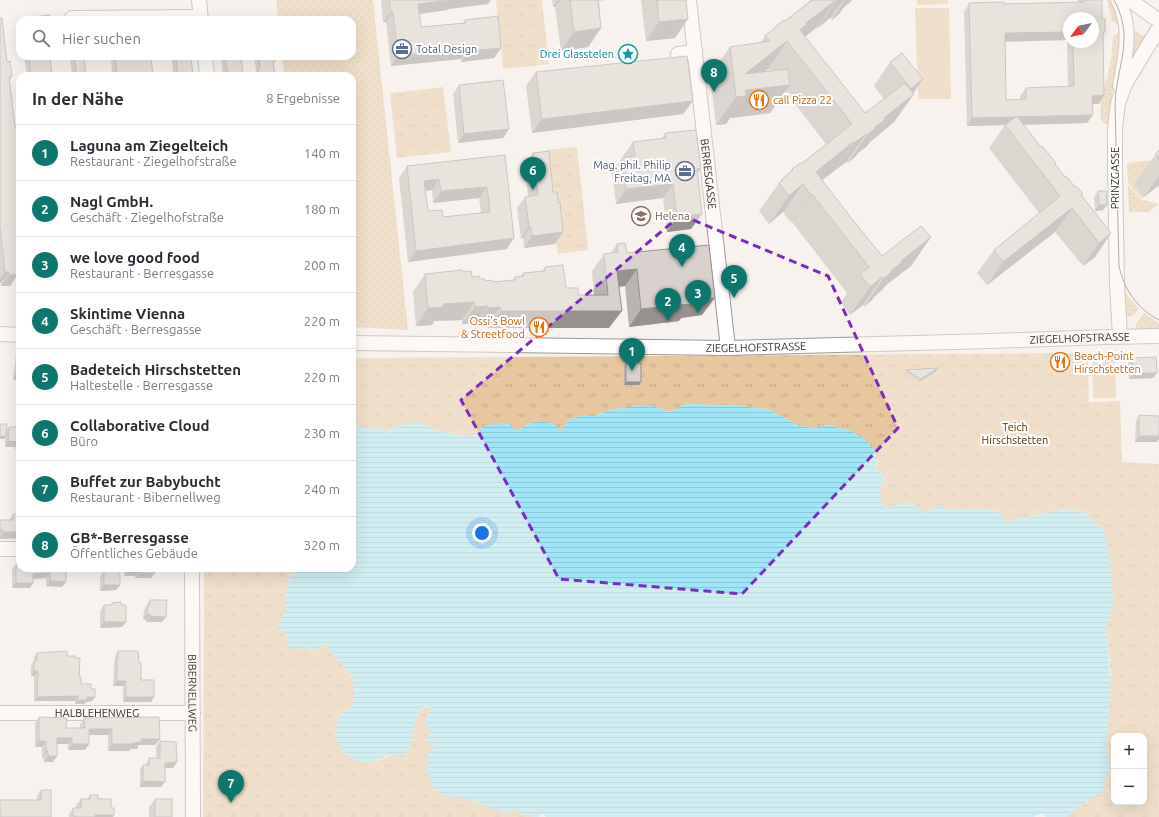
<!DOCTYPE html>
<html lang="de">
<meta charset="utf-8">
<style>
:root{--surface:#fff;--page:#f7f7f7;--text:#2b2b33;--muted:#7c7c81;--line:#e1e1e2;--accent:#0f766e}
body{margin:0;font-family:Ubuntu,sans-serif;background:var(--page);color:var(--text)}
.controls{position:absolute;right:12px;bottom:12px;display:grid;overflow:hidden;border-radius:8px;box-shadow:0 4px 16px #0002}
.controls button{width:36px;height:36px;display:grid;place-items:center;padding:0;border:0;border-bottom:1px solid var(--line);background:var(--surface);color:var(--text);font:20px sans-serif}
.compass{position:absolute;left:1063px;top:12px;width:36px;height:36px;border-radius:50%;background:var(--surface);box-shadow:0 4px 16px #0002;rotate:238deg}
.you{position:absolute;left:482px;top:533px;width:14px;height:14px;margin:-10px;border:3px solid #fff;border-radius:50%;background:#1a73e8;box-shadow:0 0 0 6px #1a73e833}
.badge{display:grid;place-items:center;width:26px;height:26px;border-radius:50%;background:var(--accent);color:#fff;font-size:13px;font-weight:700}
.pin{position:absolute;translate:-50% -33px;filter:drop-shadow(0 1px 2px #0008)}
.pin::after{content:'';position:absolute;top:21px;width:14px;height:12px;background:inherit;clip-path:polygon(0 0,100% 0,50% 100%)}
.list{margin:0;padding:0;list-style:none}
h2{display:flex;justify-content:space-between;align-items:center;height:52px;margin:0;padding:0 16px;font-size:17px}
h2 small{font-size:13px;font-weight:400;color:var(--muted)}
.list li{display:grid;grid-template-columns:26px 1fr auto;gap:12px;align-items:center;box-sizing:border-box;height:56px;padding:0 16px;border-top:1px solid var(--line)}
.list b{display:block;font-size:15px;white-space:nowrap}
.list p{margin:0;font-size:13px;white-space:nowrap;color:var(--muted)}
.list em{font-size:13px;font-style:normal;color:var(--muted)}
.icon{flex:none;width:22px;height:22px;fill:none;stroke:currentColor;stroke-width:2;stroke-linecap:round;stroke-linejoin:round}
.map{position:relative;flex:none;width:1159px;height:817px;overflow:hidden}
.search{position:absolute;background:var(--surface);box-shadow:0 4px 16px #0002;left:16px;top:16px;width:340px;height:44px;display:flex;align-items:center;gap:10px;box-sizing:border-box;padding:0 14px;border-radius:12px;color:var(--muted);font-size:15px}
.panel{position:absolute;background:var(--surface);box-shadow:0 4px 16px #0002;left:16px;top:72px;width:340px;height:500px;border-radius:12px}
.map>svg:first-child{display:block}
.grass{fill:url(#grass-dots)}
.park{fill:url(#park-tufts);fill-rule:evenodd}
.garden{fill:#e7c79f}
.water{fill:url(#water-rules)}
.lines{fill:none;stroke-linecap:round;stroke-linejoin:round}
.minor-casing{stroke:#9c9893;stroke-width:16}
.minor{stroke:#fff;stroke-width:14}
.tram{stroke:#5a5855;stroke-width:1}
.wall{fill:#bab4b0;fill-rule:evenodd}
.shaded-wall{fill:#979290}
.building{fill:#d8d1cd;stroke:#979290;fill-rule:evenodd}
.marked{fill:none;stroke:#7b2cbf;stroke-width:3;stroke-dasharray:8 5;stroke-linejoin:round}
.labels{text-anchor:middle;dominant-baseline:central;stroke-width:4;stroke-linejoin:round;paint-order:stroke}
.service-label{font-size:11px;fill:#4e5e75;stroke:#fff;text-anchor:start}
.culture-label{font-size:11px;fill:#0d838f;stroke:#fff;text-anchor:end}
.food-label{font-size:11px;fill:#c56008;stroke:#fff;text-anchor:start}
.street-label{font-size:11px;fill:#302e2c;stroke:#fff}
.education-label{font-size:11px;fill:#785e54;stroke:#fff;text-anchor:start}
.park-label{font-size:11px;fill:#4f3100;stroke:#fff}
</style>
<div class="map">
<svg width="1159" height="817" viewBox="0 0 1159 817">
<defs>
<pattern id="grass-dots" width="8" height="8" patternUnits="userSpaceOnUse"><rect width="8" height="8" fill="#e7c79f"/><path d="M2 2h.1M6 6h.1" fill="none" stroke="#c6ab89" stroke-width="1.8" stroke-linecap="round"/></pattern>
<pattern id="park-tufts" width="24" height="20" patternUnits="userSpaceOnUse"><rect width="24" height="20" fill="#e7c79f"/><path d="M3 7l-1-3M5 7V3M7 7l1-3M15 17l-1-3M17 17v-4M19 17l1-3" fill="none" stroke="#c6ab89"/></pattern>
<pattern id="water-rules" width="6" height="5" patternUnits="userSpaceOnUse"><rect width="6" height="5" fill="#a0e6f8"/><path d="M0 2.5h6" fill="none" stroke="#8ac6d5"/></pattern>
</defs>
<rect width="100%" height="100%" fill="#f7f2ed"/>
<g class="grass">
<polygon points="276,0 373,0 408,330 352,327 352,76 284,76 282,56 352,56 352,20 279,20"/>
<path d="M1107,0H1111C1115,8 1117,15 1120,24L1115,23L1112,21Z"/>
<polygon points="1133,31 1136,31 1147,38 1129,71"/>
<path d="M1117,33H1122V39C1117,68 1110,96 1110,125C1106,125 1102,123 1101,118C1098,105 1109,73 1111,59C1112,52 1112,44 1113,37Z"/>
<polygon points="1154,160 1144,197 1142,198 1140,197 1128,183 1127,164 1129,163"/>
<polygon points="1128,185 1140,199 1159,204 1149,212 1129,212"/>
<path d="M1123,288L1130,299L1139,309C1134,316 1131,317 1123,317Z"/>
<polygon points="1144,313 1159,323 1159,331 1135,330 1136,324"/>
</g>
<g class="park">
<polygon points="496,0 542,0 549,64 503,69"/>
<polygon points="443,87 451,152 397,158 390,93"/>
<polygon points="577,147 588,250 558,254 546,150"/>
<path d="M1088,353L1089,402L1120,401L1122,462L1159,464V817H1065L1081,805L1111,675L1106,630L1113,602L1104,531L1085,513L1072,509L1049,512L1006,522L999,512L992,509L979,510L947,509L924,513L912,503H909L885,508C881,503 877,497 878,490C879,486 882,486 884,482C887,477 881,472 876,470L878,460L845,430L829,425L813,428L800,426L767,409L740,406L686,404L670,412L652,406H636L614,409L594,416H581L568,420L561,431L534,421L516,431L486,425L471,437L430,429L386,435L354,426L352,427V358ZM1114,736H1144V802H1114Z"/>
<path d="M204,568H292L295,569L290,576L287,586L286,612L283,617L281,627L298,649L308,647V650L320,648L325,641L327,647C333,655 346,668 351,677C356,684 354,700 352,708L339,714L338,743L344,753L356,760L377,761L392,755H397L410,746C413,736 415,703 431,707L425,721L433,731V750L454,798H466L481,803L518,810L532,814V817H203Z"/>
</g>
<g class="garden">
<polygon points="917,0 948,0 948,4 917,5"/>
<polygon points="915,8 949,8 951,99 918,99"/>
<polygon points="1092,359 1115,359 1116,398 1093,398"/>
</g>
<path class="water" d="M686,404L740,406L767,409L800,426L813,428L829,425L845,430L846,429C858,433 875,445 877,457C878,462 876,466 876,470C881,472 887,477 883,483C881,487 879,487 878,492H881L882,494V497L879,499L885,508L909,503H912L924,513L940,505L947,509L979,510L992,509L999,512L1007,522L1049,512L1072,509L1085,513L1104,531L1110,558L1113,602L1106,630L1111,684L1106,748L1107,754L1111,764L1103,791L1081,805L1065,817H1046L1043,813L1033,817H546L543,814L538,817H532V814L528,813L525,816L520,815L518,810L513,809L510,813L483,806L481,803L466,798H455L444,795L433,787L428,775L427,756L433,750V745L427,742L426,736L432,731L427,727L425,721L431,707C413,699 415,745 406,753C401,756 396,754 391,755C383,756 377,762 368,762C352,763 336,749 336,732C336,727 338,720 339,714L352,708C354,700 355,684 351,676C346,668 333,655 327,647L325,642L320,648L308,650V647L298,649L288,648L287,643L289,638L281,627L277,629L276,627L283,617V612H286C286,596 285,582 295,569L292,568H352V427L353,426L384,430L386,435L388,430L403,425L417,422L427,425L430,429L471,437L486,425L509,423L516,431L534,421L553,423L561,431L568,420L581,416H594L614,409L636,406H652L670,412Z"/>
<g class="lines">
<g class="minor-casing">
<g id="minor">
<polyline points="199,0 201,20"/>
<path id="s1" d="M689,0L728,348"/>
<path d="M1118,0C1133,28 1125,57 1120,86"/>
<polyline points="1130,0 1155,18"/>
<polyline points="72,18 200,17"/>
<polyline points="678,54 695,52"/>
<polyline points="205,56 207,76"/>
<polyline points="0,334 20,335"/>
<polyline points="1120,336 1117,284 1115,165 1115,128 1118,103 1125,84 1157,31"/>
<path id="s2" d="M352,343L728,348L991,341L1106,337L1159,336"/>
<polyline points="0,549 20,549"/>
<path id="s3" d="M192,568L193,817"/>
<path id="s4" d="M0,713H193"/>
</g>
</g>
<use href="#minor" class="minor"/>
<path class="tram" d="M1114,0C1135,38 1117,64 1115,103L1119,266C1124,289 1137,309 1159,320"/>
</g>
<g class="wall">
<polygon points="381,0 491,0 488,4 448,9 447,10 419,14 421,27 463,23 465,20 501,48 494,58 461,62 461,59 391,66 386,22 383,22"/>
<polygon points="552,0 606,0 599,1 601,28 588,47 561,51 555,7 553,7"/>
<polygon points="641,0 686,0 675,38 646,41"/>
<path d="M809,0H852L849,3L843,8L839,14L832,20L830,18L818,28L817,27L805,37L865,113L884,99L874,86L890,62L902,53L913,93L914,94L894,122L870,142L866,147L858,153L855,157L848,163L846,162L822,180L852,219L882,256L931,237L911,266L886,285L882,290L875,296L872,300L864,307L863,305L850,315L841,302L847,293L792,222L791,223L783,212L769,224L759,211L782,179L789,173L792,169L801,164L826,144L785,91L770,113L730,118L726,124L716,125L710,75L730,47L761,42L765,36L774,29L776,26L785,21L810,1ZM768,69L769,71H764Z"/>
<path d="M1078,0H1102V19L1105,32L1103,35L1104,95L1099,104H1093L1087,123L1023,125L1065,177L1083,194L1082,196L1111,233L1095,257L1083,266L1055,232L987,285L977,273L994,250L1039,213L989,148L1005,125L967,126L964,12L969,3L1004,4L1078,3ZM1069,18L1093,42H1069ZM1067,40L1068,87L1026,88L1020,96V99L1006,100L1005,41Z"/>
<polygon points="0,18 7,62 12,76 10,80 15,127 18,134 20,134 20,159 19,161 20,172 20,273 18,273 10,286 1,286 1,283 0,283"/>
<polygon points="24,56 50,56 52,76 27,76"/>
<polygon points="70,56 84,56 86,76 72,76"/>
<polygon points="106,56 151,56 153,76 110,76 112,73 111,59 106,60"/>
<polygon points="172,56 191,56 193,76 173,76"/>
<polygon points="221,56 241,56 243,76 223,76"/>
<polygon points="254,56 275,56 274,64 275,76 254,76 254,74 256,71"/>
<polygon points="536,72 693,101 683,114 532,133 526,86"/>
<polygon points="459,85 503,138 458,143 453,94"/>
<polygon points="665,133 701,168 697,174 702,214 691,229 667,232 663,198 616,204 612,172 622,158 623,158 623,156 633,142 662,138"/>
<polygon points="1159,150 1159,188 1158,186 1144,197 1134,184"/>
<polygon points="533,153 558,203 563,232 555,244 524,248 523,238 521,239 517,208 525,197 528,196 525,164"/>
<path d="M505,155L507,249L408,262L399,178L407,166ZM432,190L433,203L479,198L481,213L443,217L428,211L425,191Z"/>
<polygon points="1098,191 1103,210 1095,211 1094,197"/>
<polygon points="617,244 627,253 702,315 681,318 679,321 629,327 625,286 619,287 609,328 488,328 488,324 476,325 476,323 462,324 462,320 434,321 432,325 416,326 413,292 425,274 462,272 480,279 492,282 513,280 515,277 521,276 523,273 542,271 545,267 566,288 578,295 594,295 592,271 604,254 611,253"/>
<polygon points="19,349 20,380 13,380 16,354"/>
<polygon points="1057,354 1067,365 1065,368 1055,367 1055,357"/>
<polygon points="1132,358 1157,373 1153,378 1129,379 1128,363"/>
<polygon points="626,363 641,382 639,385 624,385 624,366"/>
<polygon points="906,370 936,371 919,382 904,372"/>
<polygon points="1139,415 1159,416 1159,439 1157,442 1135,442 1136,421"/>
<polygon points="9,427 20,427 20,449 15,449 15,447 5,447 5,438 4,439 7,430"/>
<polygon points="13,514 19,537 19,538 0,539 0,520 9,520"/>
<polygon points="16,564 66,568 66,582 62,587 46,586 46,578 33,579 33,583 30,588 12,588 12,569"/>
<polygon points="123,568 155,568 155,573 151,578 135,578 135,576 124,576"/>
<polygon points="104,571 120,585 116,590 100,591 100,576"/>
<polygon points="150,600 162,622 146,622 146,620 143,619 144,610"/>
<polygon points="112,603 121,605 126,622 122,627 100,628 100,611 104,605 110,605"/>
<polygon points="118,651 139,663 141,680 151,702 123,702 123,686 113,686 114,663 115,661 115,656"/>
<polygon points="37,653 67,656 79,677 81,684 91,689 95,697 92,701 86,702 84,704 75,704 75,701 34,701 34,676 31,676 31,666 34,661 34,657"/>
<polygon points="39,717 66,728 80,728 80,724 84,718 160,739 155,745 139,745 137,749 130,749 129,751 108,751 108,735 89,735 89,744 85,750 68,750 68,744 57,744 57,756 53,762 44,762 43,757 42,757 42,747 35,747 35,723"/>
<polygon points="160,741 177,762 173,768 165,768 161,787 140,787 140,770 143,765 146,765 146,764 149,758 156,758 156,746"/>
<polygon points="41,790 51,817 37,800 37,795"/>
<polygon points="90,795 111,808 113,817 69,817 69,814 73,808 76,808 76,805 81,799 87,799"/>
<polygon points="155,799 172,817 149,817 149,807"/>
</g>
<g class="shaded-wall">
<polygon points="453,0 491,0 488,4 448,9 447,10 411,15 418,4"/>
<polygon points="558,0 560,0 555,7 553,7"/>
<polygon points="836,0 817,27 792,47 800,30 806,23"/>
<polygon points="837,0 843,0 830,18 818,28"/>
<polygon points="845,0 852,0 849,3 843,8 839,14 832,20"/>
<polygon points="391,12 393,12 386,22 383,22"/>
<polygon points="688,19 675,38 646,41 659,22"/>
<polygon points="601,28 588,47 561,51 574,32"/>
<polygon points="1069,32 1069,37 1067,40 999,42 1005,33"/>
<polygon points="787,41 768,69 736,94 745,74"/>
<polygon points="468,48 461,59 391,66 398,56"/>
<polygon points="501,48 494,58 461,62 469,51"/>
<polygon points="109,56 113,56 111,59 106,60"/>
<polygon points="923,79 910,98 914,94 894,122 870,142 866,147 858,153 855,157 848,163 867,135 884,118 898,107 911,89"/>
<polygon points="790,85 770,113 730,118 726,124 716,125 736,97 745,90"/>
<polygon points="1104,95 1099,104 1086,104 1092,96"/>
<polygon points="693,101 683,114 532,133 542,119"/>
<polygon points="1093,115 1087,123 967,126 972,118"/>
<polygon points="509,129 503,138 458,143 464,134"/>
<polygon points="866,134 846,162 834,171 854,143"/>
<polygon points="853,142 834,171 808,191 816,172"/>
<polygon points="701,168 691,183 697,169"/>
<polygon points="1159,176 1159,185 1158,186 1144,197"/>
<polygon points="439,179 432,190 416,192 424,181"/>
<polygon points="673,184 663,198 616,204 626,189"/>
<polygon points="803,184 783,212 769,224 789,196"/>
<polygon points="487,187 479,198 433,203 441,191"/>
<polygon points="812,194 792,222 791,223 811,195"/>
<polygon points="1099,205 1107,205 1103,210 1095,211"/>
<polygon points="1072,208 1055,232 987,285 1003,262"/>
<polygon points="702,214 691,229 667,232 677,217"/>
<polygon points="529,227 531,227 523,238 521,239"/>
<polygon points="563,232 555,244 524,248 532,236"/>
<polygon points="1111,233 1095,257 1083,266 1099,243"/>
<polygon points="931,237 911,266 886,285 882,290 875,296 872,300 864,307 884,278 901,261"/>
<polygon points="514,238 507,249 408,262 416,251"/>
<polygon points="20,262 20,273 9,274 17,263"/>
<polygon points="637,269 625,286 607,288 617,271"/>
<polygon points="5,272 9,272 1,283 0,283 0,279"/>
<polygon points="18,274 10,286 1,286 9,275"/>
<polygon points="882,277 863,305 850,315 870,287"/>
<polygon points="715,298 702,315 681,318 679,321 629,327 641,309 691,300"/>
<polygon points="474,302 462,320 434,321 432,325 416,326 428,308 443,304"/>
<polygon points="488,306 476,323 462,324 475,307"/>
<polygon points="500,307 488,324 476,325 488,308"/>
<polygon points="501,311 622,311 609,328 488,328"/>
<polygon points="1057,364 1067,365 1065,368 1055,367"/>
<polygon points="938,368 936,371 919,382 921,379"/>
<polygon points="1133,373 1157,373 1153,378 1129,379"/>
<polygon points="16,375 20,375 20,380 13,380"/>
<polygon points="626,382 641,382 639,385 624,385"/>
<polygon points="0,436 6,436 4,439 0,439"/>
<polygon points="1139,436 1159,436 1159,439 1157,442 1135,442"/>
<polygon points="8,441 19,442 15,447 5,447"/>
<polygon points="19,443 20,443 20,449 15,449"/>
<polygon points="0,530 3,530 0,535"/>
<polygon points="4,532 20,532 20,537 19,538 0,539 0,537"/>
<polygon points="127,571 139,571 135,576 124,576"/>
<polygon points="50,573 46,578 30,579 33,574"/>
<polygon points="139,573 155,573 151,578 135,578"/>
<polygon points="50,581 66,582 62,587 46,586"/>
<polygon points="16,583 33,583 30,588 12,588"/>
<polygon points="104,585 120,585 116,590 100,591"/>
<polygon points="147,614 150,614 146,620 143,619"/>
<polygon points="150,616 166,617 162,622 146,622"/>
<polygon points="104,622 126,622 122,627 100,628"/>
<polygon points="34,671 38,671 34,676 31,676"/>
<polygon points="117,681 126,681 123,686 113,686"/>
<polygon points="78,696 75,701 34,701 37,697"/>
<polygon points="87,697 95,697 92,701 86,702 84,704 75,704 78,700"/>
<polygon points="126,697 154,697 151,702 123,702"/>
<polygon points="89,729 112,729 108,735 85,735"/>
<polygon points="57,738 72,738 68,744 52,744"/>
<polygon points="141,739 160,739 155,745 139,745 137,749 130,749 129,751 108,751 112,744 133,743"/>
<polygon points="39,741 46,741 42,747 35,747"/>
<polygon points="72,744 89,744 85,750 68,750"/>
<polygon points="46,751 48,751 43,757 42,757"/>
<polygon points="48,756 57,756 53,762 44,762"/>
<polygon points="177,762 173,768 161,768 165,763"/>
<polygon points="143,781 165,782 161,787 140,787"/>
<polygon points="95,815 114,815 113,817 94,817"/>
</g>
<g class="building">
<polygon points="389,0 453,0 418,4 421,27 465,23 465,20 498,16 501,48 469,51 468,48 398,56 393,12 391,12"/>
<polygon points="570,0 598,0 601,28 574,32"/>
<polygon points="657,0 686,0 688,19 659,22"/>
<polygon points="812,0 836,0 806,23 807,24 800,30 865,113 905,83 914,94 884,118 886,119 874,128 875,129 867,135 866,134 854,143 853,142 816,172 852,219 882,256 921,226 931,237 901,261 902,262 891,271 892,272 884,278 882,277 870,287 860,274 869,267 812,194 811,195 803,184 789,196 779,183 783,180 782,179 793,170 792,169 800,163 801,164 852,124 787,41 745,74 788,69 790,85 745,90 746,96 736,97 730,47 770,41 765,36 776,27 776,26 784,20 785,21"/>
<path d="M1084,0H1102V19H1105V32H1103L1104,95L1092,96L1093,115L972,118L969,3L1004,2V4L1084,2ZM1069,18H1093V42H1073L1074,86L1026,88V99L1006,100L1005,33L1069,32Z"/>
<polygon points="50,15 51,20 25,20 24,18"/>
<polygon points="0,18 2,18 7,62 10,61 12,76 9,77 15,127 18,127 18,134 20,134 20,157 18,157 20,172 20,262 17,263 18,274 9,275 9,272 5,272 0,226"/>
<polygon points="902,53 923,79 911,89 890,62"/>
<polygon points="29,56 50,56 52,76 31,76"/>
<polygon points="74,56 84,56 86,76 77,76"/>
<polygon points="115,56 151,56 153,76 112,76 112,73 117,73"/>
<polygon points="176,56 191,56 193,76 178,76"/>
<polygon points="225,56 241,56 243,76 227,76 227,74 228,74"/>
<polygon points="259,56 275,56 275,62 273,62 275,76 259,76 258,68 260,68"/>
<polygon points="687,56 693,101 542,119 536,72"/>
<polygon points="503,80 509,129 464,134 459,85"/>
<polygon points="1017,116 1041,147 1042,146 1056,163 1055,164 1065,177 1066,176 1075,187 1076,186 1083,194 1081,195 1111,233 1099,243 1072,208 1003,262 994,250 1060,196 1005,125"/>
<polygon points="696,130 701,168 697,169 702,214 677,217 673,184 626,189 622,158 635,156 633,142 666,138 665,133"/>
<polygon points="1159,150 1159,158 1155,154 1159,151 1158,151"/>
<polygon points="549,151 553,192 557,192 558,203 560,202 563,232 532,236 531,227 529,227 525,197 538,195 533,153"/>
<path d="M505,155L514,238L416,251L407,166ZM439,179L441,191L487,187L490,212L443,217L442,210L428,211L424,181Z"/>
<polygon points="1098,191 1106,191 1107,205 1099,205"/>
<polygon points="625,243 627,253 709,245 715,298 691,300 691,304 641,309 637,269 617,271 622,311 501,311 500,307 488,308 488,306 475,307 474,302 443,304 444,307 428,308 425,274 462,270 462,272 471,271 472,277 479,276 480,279 485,279 485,281 492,280 492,282 515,280 515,277 524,276 523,273 545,271 545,267 563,265 566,288 578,288 578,295 608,295 604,254 618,252 617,244"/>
<polygon points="19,349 20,349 20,375 16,375"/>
<polygon points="1057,354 1067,354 1067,365 1057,364"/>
<polygon points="1156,357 1157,373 1133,373 1132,358"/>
<rect x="626" y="363" width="15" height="19"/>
<polygon points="938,368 921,379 906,370"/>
<polygon points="1139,415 1159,416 1159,436 1139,436"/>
<polygon points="0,424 7,424 6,436 0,436"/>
<polygon points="9,427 20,427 20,443 19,443 19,442 8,441"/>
<polygon points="13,514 20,514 20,532 4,532 3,530 0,530 0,520 13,520"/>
<polygon points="16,564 20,564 20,568 66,568 66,582 50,581 50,573 33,574 33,583 16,583"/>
<polygon points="127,568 155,568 155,573 139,573 139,571 127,571"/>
<polygon points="120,570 120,585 104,585 104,571"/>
<polygon points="150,600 167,600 166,617 150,616 150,614 147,614 148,604 150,605"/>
<polygon points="121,602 121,605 126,605 126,622 104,622 104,605 112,605 112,603"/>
<polygon points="67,651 67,656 75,656 75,658 80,658 79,677 81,677 81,684 91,684 91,689 95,689 95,697 87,697 87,700 78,700 78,696 37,697 38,671 34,671 34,661 37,661 37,653"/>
<polygon points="118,651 138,651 139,663 141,663 141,680 154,680 154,697 126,697 126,681 117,681 117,658 118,658"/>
<polygon points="39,717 67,718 66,728 85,728 84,718 159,717 160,739 141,739 141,742 133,743 133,744 112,744 112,729 89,729 89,744 72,744 72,738 57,738 57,756 48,756 48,751 46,751 46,741 39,741"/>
<polygon points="160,741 176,742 177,762 165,763 165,782 143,781 143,765 149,765 149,758 160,758"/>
<polygon points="41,790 51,790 51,817 0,817 0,800 41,800"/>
<polygon points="90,795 98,795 98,799 111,799 111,808 114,808 114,815 95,815 95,817 76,817 76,816 73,816 73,808 81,808 81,799 90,799"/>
<rect x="155" y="799" width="17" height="18"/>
</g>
<path d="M0 0H1159V817H0ZM681,215L828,276L898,428L742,594L559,579L461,400Z" fill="#f7f2ed" fill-opacity=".55" fill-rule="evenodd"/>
<path class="marked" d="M681,215L828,276L898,428L742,594L559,579L461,400Z"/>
<defs>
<g id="office-ring" transform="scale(1)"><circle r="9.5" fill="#fff" stroke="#5c6f8a" stroke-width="1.5"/><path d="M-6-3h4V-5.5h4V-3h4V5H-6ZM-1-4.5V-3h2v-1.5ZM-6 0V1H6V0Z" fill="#5c6f8a"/></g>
<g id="sight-ring" transform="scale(1)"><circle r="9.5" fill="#fff" stroke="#0f9aa8" stroke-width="1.5"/><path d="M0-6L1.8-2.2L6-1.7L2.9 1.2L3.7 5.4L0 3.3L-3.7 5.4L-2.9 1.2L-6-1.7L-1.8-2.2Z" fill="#0f9aa8"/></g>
<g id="restaurant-ring" transform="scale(1)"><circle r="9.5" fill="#fff" stroke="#e8710a" stroke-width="1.5"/><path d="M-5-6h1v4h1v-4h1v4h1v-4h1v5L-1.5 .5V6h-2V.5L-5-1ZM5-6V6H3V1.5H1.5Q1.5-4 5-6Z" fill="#e8710a"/></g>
<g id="school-ring" transform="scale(1)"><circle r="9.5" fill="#fff" stroke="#8d6e63" stroke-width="1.5"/><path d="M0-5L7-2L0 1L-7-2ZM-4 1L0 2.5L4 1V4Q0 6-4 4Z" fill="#8d6e63"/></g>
</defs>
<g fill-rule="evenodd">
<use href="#office-ring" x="402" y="49"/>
<use href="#sight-ring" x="628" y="54"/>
<use href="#restaurant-ring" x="759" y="100"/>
<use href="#office-ring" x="685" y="171"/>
<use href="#school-ring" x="641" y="216"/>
<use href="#restaurant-ring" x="539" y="327"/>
<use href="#restaurant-ring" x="1060" y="362"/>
</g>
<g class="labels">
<g class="service-label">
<text x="416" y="49">Total Design</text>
<text x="671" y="165" text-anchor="end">Mag. phil. Philip<tspan x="671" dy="13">Freitag, MA</tspan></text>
</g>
<g class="culture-label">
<text x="614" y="54">Drei Glasstelen</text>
</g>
<g class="food-label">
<text x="773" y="100">call Pizza 22</text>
<text x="525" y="321" text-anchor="end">Ossi's Bowl<tspan x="525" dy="13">&amp; Streetfood</tspan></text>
<text x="1074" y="356">Beach-Point<tspan x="1074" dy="13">Hirschstetten</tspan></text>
</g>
<g class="street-label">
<text stroke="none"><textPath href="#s1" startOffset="175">BERRESGASSE</textPath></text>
<text transform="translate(1115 178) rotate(-90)">PRINZGASSE</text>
<text stroke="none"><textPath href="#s2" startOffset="728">ZIEGELHOFSTRASSE</textPath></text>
<text stroke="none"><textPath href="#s2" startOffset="404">ZIEGELHOFSTRASSE</textPath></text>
<text stroke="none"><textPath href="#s3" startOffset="125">BIBERNELLWEG</textPath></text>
<text stroke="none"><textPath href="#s4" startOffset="97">HALBLEHENWEG</textPath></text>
</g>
<g class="education-label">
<text x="655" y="216">Helena</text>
</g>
<g class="park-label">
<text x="1015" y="427">Teich<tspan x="1015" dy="13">Hirschstetten</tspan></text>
</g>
</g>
</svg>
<div class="controls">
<button>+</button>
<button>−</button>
</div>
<svg class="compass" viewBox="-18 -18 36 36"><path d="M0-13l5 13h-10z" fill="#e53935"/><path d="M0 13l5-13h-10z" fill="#7c7c81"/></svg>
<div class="you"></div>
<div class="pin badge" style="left:632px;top:371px">1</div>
<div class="pin badge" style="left:668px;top:321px">2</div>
<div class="pin badge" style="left:698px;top:313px">3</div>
<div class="pin badge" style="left:682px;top:267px">4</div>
<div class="pin badge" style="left:734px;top:298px">5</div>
<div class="pin badge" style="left:533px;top:190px">6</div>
<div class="pin badge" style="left:231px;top:803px">7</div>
<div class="pin badge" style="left:714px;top:92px">8</div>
<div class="search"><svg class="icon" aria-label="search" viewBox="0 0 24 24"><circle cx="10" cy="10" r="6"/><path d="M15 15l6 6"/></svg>Hier suchen</div>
<section class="panel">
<h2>In der Nähe<small>8 Ergebnisse</small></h2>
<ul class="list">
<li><span class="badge">1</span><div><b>Laguna am Ziegelteich</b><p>Restaurant · Ziegelhofstraße</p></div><em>140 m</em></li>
<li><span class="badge">2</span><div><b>Nagl GmbH.</b><p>Geschäft · Ziegelhofstraße</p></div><em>180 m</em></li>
<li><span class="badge">3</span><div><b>we love good food</b><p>Restaurant · Berresgasse</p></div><em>200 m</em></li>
<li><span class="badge">4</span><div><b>Skintime Vienna</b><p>Geschäft · Berresgasse</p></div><em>220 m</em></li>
<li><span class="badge">5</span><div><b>Badeteich Hirschstetten</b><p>Haltestelle · Berresgasse</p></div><em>220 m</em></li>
<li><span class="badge">6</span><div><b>Collaborative Cloud</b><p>Büro</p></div><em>230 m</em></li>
<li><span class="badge">7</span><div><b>Buffet zur Babybucht</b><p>Restaurant · Bibernellweg</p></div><em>240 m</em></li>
<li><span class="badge">8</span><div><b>GB*-Berresgasse</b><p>Öffentliches Gebäude</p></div><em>320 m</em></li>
</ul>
</section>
</div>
